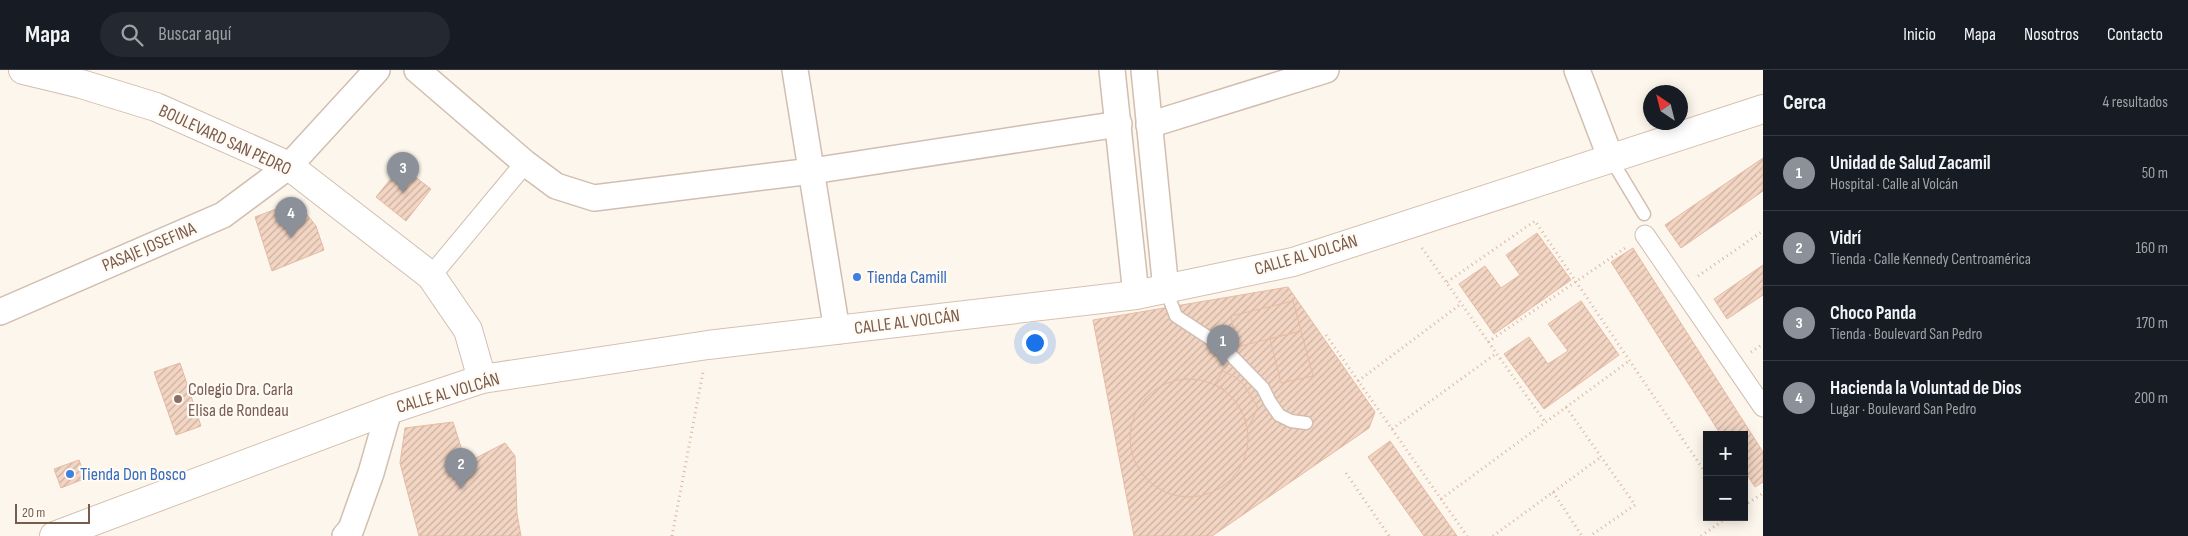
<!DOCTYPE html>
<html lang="es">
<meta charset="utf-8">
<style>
:root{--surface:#171b24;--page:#242831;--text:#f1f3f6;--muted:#9ea1a6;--line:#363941;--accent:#8c9099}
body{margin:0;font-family:"Sofia Sans Condensed",sans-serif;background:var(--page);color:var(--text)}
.controls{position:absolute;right:15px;bottom:15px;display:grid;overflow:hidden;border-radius:0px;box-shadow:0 2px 12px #0003}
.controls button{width:45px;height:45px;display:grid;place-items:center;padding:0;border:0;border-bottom:1px solid var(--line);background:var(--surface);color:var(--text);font:25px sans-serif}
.compass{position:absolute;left:1643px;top:15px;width:45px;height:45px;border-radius:50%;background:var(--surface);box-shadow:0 2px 12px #0003;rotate:325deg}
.scale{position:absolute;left:15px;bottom:12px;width:75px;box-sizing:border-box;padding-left:5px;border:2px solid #7a5c4d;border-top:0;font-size:14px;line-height:18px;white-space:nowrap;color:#7a5c4d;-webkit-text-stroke:4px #fffaf3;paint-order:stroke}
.you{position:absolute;left:1034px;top:272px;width:18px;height:18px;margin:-12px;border:4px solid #fff;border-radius:50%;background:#1a73e8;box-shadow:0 0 0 8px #1a73e833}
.badge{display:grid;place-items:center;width:32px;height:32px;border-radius:50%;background:var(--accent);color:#fff;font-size:16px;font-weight:700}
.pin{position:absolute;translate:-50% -41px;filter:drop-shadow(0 1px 2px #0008)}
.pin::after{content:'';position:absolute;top:26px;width:18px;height:15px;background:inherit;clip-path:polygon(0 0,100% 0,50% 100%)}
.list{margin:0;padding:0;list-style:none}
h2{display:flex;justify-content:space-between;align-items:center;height:65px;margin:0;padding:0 20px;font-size:21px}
h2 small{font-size:16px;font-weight:400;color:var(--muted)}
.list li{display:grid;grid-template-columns:32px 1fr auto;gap:15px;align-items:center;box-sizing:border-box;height:75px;padding:0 20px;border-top:1px solid var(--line)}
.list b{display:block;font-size:19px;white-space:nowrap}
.list p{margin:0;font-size:16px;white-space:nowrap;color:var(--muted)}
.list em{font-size:16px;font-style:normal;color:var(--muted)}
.icon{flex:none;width:28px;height:28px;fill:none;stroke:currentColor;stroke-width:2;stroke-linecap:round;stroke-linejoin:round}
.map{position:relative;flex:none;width:1763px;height:466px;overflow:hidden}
header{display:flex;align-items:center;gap:30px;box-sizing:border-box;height:70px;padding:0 25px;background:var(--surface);border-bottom:1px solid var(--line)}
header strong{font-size:24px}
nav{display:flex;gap:28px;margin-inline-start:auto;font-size:18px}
.search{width:350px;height:45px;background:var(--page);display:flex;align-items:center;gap:12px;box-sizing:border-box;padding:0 18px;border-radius:28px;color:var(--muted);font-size:19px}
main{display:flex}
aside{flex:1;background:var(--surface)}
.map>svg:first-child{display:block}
.building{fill:url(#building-hatch);stroke:#e6bba3}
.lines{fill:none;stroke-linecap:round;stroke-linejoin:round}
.service-casing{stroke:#d1beb0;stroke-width:15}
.pedestrian-casing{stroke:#d1beb0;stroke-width:21}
.minor-casing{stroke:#d1beb0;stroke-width:28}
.tertiary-casing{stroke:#d1beb0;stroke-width:30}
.secondary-casing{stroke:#d6c0b0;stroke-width:30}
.path{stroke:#d9b8a5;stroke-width:3;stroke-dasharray:1 4;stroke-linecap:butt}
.service{stroke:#fff;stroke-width:12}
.pedestrian{stroke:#fff;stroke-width:19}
.minor{stroke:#fff;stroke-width:25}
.tertiary{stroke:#fff;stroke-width:28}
.secondary{stroke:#fff;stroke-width:28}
.shop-dot{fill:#3f7fe0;stroke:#fffaf3;stroke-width:2}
.education-dot{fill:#8d6e63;stroke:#fffaf3;stroke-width:2}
.labels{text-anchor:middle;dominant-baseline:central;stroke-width:4.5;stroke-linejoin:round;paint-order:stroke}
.street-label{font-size:18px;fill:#7a5c4d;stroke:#fffaf3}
.shop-label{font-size:18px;fill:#366cbe;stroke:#fffaf3;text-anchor:start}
.education-label{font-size:18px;fill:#785e54;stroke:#fffaf3;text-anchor:start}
</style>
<header>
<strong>Mapa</strong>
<div class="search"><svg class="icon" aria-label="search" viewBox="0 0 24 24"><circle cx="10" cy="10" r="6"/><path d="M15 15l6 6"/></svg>Buscar aquí</div>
<nav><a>Inicio</a><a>Mapa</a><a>Nosotros</a><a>Contacto</a></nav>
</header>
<main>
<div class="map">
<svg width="1763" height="466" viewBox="0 0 1763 466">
<defs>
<pattern id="building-hatch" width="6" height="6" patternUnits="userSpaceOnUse" patternTransform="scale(1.25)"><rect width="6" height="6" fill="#f3d5c3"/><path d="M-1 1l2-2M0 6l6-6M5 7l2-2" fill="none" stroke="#cab0a1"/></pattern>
</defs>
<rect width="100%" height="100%" fill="#fdf6ec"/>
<g class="building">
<polygon points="1763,88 1763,121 1681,178 1665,155"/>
<polygon points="401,96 431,119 406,151 376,127"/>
<polygon points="279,138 304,141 316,156 324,180 272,201 255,147"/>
<polygon points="1537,163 1571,210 1494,264 1459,214 1485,196 1501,218 1520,205 1506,185"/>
<polygon points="1633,178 1763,382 1763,412 1755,417 1744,400 1744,365 1721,365 1611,192"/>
<polygon points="1763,195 1763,225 1727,249 1714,229"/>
<polygon points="1288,217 1375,342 1369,358 1212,466 1134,466 1093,250"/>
<polygon points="1293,231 1301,261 1237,277 1231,246"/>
<polygon points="1581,231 1619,285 1544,339 1504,284 1529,267 1548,294 1568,281 1548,254"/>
<polygon points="1301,261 1313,306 1281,313 1270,269"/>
<polygon points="180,293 201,356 176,365 154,302"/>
<polygon points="1223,301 1235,307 1244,315 1258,338 1247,360 1245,349 1236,332 1222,318 1214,315"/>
<circle cx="1189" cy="368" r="59"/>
<polygon points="453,352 466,393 505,373 515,386 517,444 521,466 419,466 400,393 405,358"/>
<polygon points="1390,371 1457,466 1424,466 1368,387"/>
<polygon points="79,390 86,408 61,418 54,399"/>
</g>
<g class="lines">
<g class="service-casing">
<g id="service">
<polyline points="1611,89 1644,144"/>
<polyline points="1166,220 1176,246 1223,277 1263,318 1270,332 1279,345 1291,351 1306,353"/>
</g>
</g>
<g class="pedestrian-casing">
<g id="pedestrian">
<polyline points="1645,165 1763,337"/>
<polyline points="431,206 525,93"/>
</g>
</g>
<g class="minor-casing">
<g id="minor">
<polyline points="417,0 525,93 556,116 594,128 812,101 1119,54"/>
<polyline points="795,0 837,261"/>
<polyline points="1112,0 1136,225"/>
<polyline points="1144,0 1166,220"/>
<polyline points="1577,0 1611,89"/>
<polyline points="1149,55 1326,0"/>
<polyline points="0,242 223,145 289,96 377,0"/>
<polyline points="345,466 351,459 371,403 389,340"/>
</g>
</g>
<g class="tertiary-casing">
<polyline id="tertiary" points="23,0 81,14 156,37 289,96 431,206 468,260 482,309"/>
</g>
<g class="secondary-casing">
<polyline id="secondary" points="54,466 389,340 482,309 708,275 1136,225 1293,192 1763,39"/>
</g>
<g class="path">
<polyline points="1422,178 1545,352"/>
<polyline points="1698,206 1763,161"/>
<polyline points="1447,212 1535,151 1707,405"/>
<polyline points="1326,265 1467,466"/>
<polyline points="1488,272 1628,176"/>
<polyline points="1751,282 1763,274"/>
<polyline points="1358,311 1462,233"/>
<polyline points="1566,337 1635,435 1590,466"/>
<polyline points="1392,359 1497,283"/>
<polyline points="1346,403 1389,466"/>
<polyline points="1553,422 1582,466"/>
<polyline points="1441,429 1629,291"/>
<polyline points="1744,436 1763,423"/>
<polyline points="672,466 703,302"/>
<polyline points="1493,466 1601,387"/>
<polyline points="1701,466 1728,447"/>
</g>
<use href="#service" class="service"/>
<use href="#pedestrian" class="pedestrian"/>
<use href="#minor" class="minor"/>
<use href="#tertiary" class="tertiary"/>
<use href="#secondary" class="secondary"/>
</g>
<g class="shop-dot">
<circle cx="857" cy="207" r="5"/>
<circle cx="70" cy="404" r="5"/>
</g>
<circle class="education-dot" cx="178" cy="329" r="5"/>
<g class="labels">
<g class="street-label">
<text transform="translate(225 70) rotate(25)">BOULEVARD SAN PEDRO</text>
<text transform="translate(149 177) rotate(-23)">PASAJE JOSEFINA</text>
<text transform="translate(1306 185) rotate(-16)">CALLE AL VOLCÁN</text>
<text transform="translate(907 252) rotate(-7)">CALLE AL VOLCÁN</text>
<text transform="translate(448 323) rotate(-16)">CALLE AL VOLCÁN</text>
</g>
<g class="shop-label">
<text x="867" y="207">Tienda Camill</text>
<text x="80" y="404">Tienda Don Bosco</text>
</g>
<g class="education-label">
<text x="188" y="319">Colegio Dra. Carla<tspan x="188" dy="21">Elisa de Rondeau</tspan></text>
</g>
</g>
</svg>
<div class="controls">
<button>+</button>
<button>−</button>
</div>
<svg class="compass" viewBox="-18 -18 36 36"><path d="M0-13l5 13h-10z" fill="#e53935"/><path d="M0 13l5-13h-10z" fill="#9ea1a6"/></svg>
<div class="scale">20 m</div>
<div class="you"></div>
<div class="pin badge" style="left:1223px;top:296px">1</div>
<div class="pin badge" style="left:461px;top:419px">2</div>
<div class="pin badge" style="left:403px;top:123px">3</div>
<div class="pin badge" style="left:291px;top:168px">4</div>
</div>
<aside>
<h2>Cerca<small>4 resultados</small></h2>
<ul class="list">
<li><span class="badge">1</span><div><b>Unidad de Salud Zacamil</b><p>Hospital · Calle al Volcán</p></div><em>50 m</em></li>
<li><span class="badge">2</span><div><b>Vidrí</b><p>Tienda · Calle Kennedy Centroamérica</p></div><em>160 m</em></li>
<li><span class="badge">3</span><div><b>Choco Panda</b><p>Tienda · Boulevard San Pedro</p></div><em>170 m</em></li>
<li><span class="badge">4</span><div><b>Hacienda la Voluntad de Dios</b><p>Lugar · Boulevard San Pedro</p></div><em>200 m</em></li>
</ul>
</aside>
</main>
